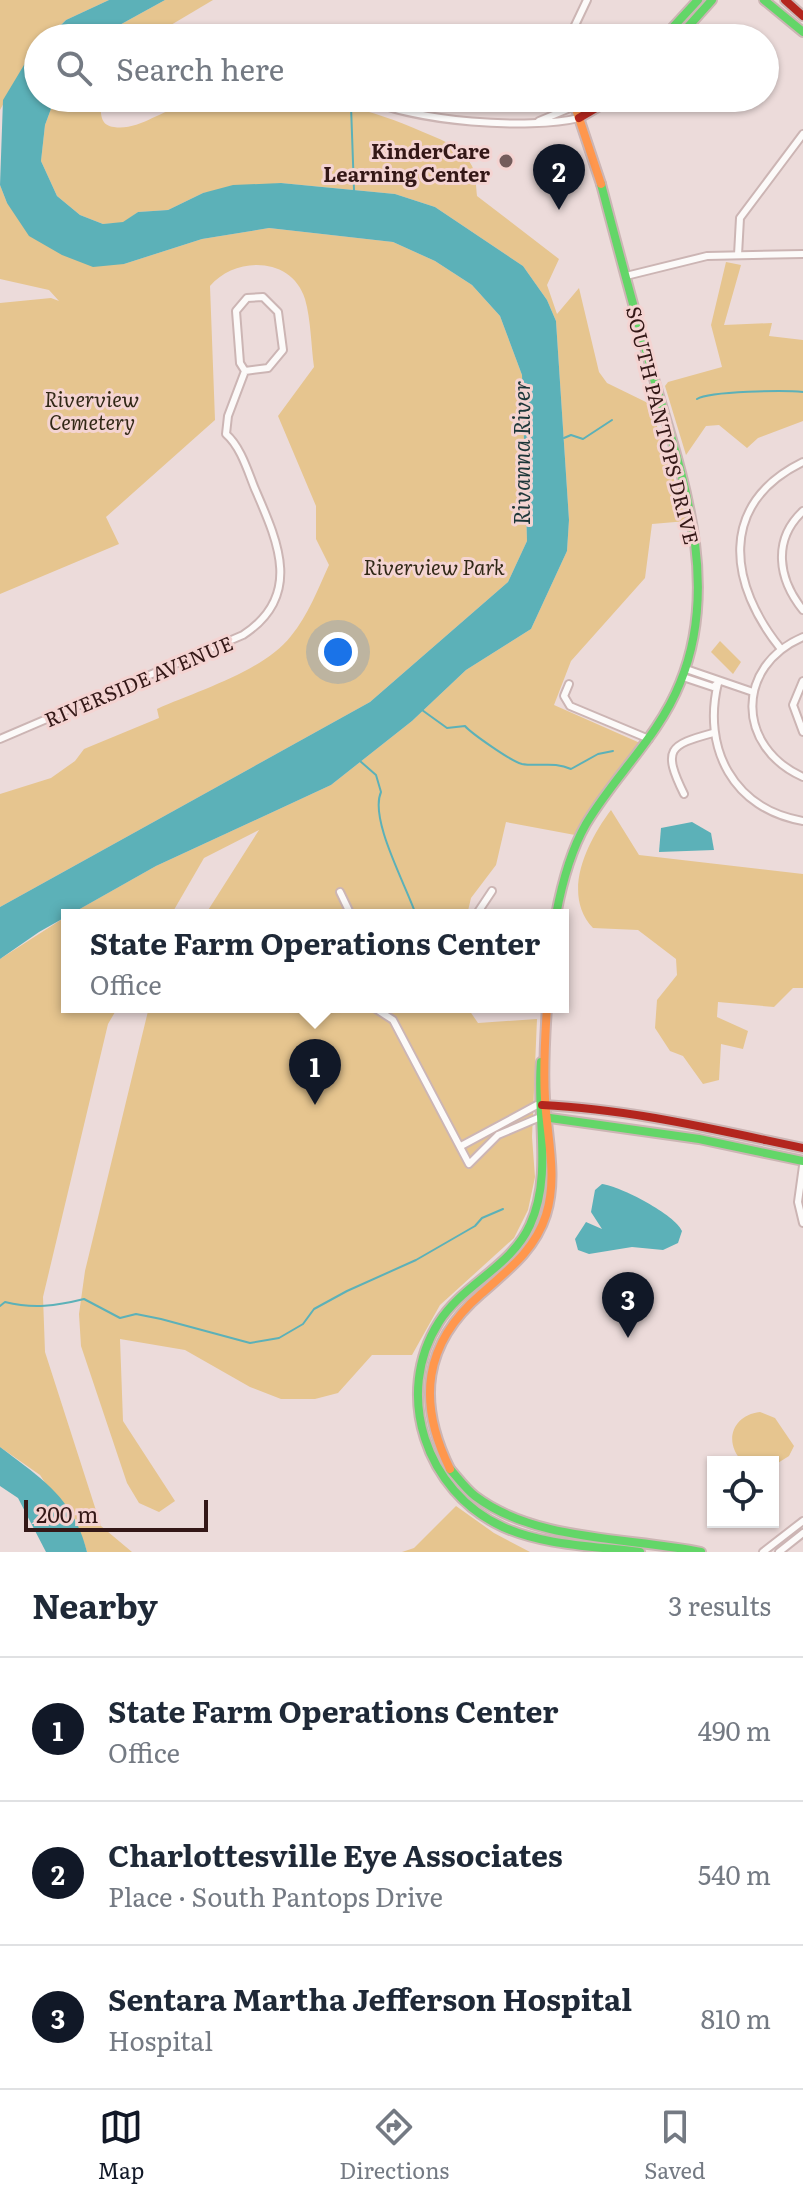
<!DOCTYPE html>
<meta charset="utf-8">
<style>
:root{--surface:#fff;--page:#f2f2f3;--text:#1f2937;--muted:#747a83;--line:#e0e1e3;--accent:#111827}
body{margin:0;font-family:Literata,serif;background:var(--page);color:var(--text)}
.controls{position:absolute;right:24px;bottom:24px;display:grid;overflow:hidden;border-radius:0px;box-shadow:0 2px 6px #0004}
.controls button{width:72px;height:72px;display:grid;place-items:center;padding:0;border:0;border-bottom:2px solid var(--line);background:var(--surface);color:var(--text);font:40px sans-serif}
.scale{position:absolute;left:24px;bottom:20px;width:184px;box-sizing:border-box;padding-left:8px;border:4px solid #341817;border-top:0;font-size:22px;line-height:28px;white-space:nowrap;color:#341817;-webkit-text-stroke:6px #f4d4d2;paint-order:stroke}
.you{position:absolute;left:338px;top:652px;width:28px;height:28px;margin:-20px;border:6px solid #fff;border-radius:50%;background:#1a73e8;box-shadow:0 0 0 12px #1a73e833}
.badge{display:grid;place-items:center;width:52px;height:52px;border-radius:50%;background:var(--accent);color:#fff;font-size:26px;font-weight:700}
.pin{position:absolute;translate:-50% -66px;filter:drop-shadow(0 2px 4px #0008)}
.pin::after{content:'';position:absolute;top:42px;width:28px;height:24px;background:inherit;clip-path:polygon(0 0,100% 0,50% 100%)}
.popup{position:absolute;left:61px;top:909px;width:508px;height:104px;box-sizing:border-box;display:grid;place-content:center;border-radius:0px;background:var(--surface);filter:drop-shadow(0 2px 6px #0005);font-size:26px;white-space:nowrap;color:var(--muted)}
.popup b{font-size:30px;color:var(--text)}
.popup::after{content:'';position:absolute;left:50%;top:100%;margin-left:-16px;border:16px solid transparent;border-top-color:var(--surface)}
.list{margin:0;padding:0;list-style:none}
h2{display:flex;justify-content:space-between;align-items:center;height:104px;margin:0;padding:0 32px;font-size:34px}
h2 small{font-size:26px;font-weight:400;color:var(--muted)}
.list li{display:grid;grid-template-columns:52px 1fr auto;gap:24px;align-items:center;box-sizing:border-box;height:144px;padding:0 32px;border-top:2px solid var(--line)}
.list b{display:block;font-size:30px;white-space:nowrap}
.list p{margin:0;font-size:26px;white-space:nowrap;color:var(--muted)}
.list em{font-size:26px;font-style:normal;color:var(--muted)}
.icon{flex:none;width:44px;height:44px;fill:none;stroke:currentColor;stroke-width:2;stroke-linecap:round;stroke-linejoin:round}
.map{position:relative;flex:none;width:803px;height:1552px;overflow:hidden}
.search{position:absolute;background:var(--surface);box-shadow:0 2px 6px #0004;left:24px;right:24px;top:24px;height:88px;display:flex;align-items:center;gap:20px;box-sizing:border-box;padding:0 28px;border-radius:44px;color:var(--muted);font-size:30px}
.sheet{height:536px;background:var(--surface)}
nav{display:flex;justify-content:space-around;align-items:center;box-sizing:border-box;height:112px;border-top:2px solid var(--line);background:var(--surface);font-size:22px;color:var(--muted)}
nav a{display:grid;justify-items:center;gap:4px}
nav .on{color:var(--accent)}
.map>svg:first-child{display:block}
.green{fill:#e6c58f}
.water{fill:#5cb1b8}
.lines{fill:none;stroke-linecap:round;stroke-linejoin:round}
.stream{stroke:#5cb1b8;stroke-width:2}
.street-casing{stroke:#ccb5b4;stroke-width:10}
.fast-casing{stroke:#ccb5b4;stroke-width:12}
.slow-casing{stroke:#ccb5b4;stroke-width:12}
.jam-casing{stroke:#ccb5b4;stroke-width:12}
.street{stroke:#fcfaf9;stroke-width:6}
.fast{stroke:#63d668;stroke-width:8}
.slow{stroke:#ff974d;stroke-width:8}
.jam{stroke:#b3261e;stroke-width:8}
.poi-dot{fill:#745c5b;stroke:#f4d4d2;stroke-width:3}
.labels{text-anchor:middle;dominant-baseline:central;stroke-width:6;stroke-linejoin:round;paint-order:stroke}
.poi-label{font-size:20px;font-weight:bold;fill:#341817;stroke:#f4d4d2;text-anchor:end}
.park-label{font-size:20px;font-style:italic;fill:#312816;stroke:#f4d4d2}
.street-label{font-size:20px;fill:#341817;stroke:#f4d4d2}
.water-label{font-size:22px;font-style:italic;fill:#1d3739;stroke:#f4d4d2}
</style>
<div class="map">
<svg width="803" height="1552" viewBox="0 0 803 1552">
<rect width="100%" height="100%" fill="#ecdbda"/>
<g class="green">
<polygon points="0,0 109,0 66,20 48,38 38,38 38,48 27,60 0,110"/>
<polygon points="165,0 213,0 149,38 96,38"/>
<path d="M55,98H101C101,110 98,125 114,127C138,131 161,110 184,106C270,91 343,96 423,132C442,140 462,147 472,166C476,174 476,187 477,196L559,259L547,285L557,314L579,288L599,372L607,383L650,404L687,521L652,524L645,578L571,661L554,705L640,743L575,835L506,822L496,865L471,898L467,915H205L259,830L204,858L171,915H69L156,866L331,785L412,721L466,670L531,629L567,551L569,520L556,321L547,300L523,266L435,207L395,194L281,183L203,193L168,210L138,212L123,223L103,224L80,215L57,196L41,161L45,125Z"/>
<path d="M0,185L7,203L124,264L202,239L269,228L393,242L435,261L472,285L500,316L522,375L527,541L508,582L370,702L0,907V794L51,778L75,761L84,749L159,718L157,709C197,691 264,671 291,636C308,615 318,589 329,565L316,539V506L278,416L314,367C311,345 311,320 305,299C292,256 235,256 210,286L215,420L106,517L119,544L0,594V303L51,298L59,301L49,290L0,279Z"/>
<polygon points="726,262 741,265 724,325 772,323 769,336 803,340 803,421 758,438 747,448 719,425 706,426 686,455 665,386 668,382 722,367 711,325"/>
<polygon points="720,641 741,662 733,674 711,652"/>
<path d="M611,810L639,855L803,874V988H793L774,1007L718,1002L717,1017L748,1031L743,1049L721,1044L719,1080L703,1084L683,1056L670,1051L655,1028L657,1000L677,975L676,959L638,930L593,928C561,894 587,842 611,810Z"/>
<polygon points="67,916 67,1007 118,1007 108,1024 43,1297 45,1352 101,1526 132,1552 87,1552 84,1542 40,1475 0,1447 0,959"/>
<polygon points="149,1007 467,1007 478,1023 537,1019 532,1137 535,1177 528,1210 514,1238 440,1305 412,1355 372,1355 338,1393 315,1399 281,1399 250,1387 185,1350 120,1339 123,1421 175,1501 159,1512 139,1503 127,1483 81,1346 79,1314 85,1271"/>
<path d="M760,1412L775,1418L794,1446L789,1456L773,1466V1462H743C723,1443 732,1415 760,1412Z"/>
<polygon points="456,1506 494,1533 530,1552 402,1552 414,1548"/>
</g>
<g class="water">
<polygon points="109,0 165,0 96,38 48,38 66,20"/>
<polygon points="38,48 38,98 55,98 45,125 41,161 57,196 80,215 103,224 123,222 138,212 168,210 203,193 233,185 281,183 395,194 435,207 523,266 547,300 556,321 569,520 567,551 531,629 466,670 412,721 331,785 156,866 39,932 0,959 0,907 370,702 508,582 527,541 522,375 500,316 472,285 435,261 393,242 269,228 202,239 124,264 93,267 62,255 29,236 7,203 0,185 3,100 27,60"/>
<polygon points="692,822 711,833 714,850 659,852 661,828"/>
<path d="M602,1184C620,1186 676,1215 682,1231L678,1243L663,1250L632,1247L589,1254L578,1250L575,1239L586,1222L602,1229L591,1212L595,1190Z"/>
<path d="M0,1447C42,1479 73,1497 87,1552H46L18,1498L0,1486Z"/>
</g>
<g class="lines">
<g class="stream">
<polyline points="351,106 354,190"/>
<path d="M697,399C710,391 785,390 803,392"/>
<polyline points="564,438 571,435 583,439 612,420"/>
<path d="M422,710L447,728L465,726C471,733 512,762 522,764C539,767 554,761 571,769L598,754L613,751"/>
<path d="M360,761L376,775L381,792C369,819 406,885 416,915"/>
<path d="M0,1306L5,1302C33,1309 56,1306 84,1299L120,1318L136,1314L161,1319L250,1343L279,1338L303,1324L314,1309L347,1291L416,1260L475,1226L482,1218L503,1209"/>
</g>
<g class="street-casing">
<g id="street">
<polyline points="569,38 587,0"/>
<path d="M367,98C412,122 530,130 579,118"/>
<polyline points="539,121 575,106 572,98"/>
<polyline points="738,255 740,218 803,134"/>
<polyline points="626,276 707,256 803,254"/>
<path d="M803,511C772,540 778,579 803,610"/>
<path d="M803,637C735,666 736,747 803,777"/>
<path d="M781,649C729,585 717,504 803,462"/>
<polyline points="686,669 753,692"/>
<polyline points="683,677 713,687 718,683"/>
<polyline points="803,681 793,705 803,732"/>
<path d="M718,683C702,748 733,809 803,821"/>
<polyline points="569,684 564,696 570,706 649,739"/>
<path d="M0,739L243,635C303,596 278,542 255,489C248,472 241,447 226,434L228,416L245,371L268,368L283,350L278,312L263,297L247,298L236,311L240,363L245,371"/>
<path d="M684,794C662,749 669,745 713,733"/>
<polyline points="340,892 351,915"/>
<polyline points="476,915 492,891"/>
<polyline points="373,1007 393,1020 469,1164 498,1135 538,1118"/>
<polyline points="461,1146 537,1105"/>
<polyline points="803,1166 798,1202 803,1223"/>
<polyline points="763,1552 803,1521"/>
<polyline points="779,1552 803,1533"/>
</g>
</g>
<g class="fast-casing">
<g id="fast">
<polyline points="764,0 803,32"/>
<polyline points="663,38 698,0"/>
<polyline points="678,38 712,0"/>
<path d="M556,915C562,883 570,852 586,824C615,775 659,736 680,683C723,579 679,467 650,365C633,305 617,245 601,184"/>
<path d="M541,1062C536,1115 553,1175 530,1225C511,1267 463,1284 439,1322C393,1394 426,1492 503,1527C545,1546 595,1546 640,1552"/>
<polyline points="543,1117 699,1139 803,1161"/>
<path d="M450,1469C458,1478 466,1489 475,1496C536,1542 629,1537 701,1552"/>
</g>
</g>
<g class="slow-casing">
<g id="slow">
<polyline points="592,98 575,106 601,184"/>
<path d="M450,1469C417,1402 423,1344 481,1294C508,1270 535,1250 546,1215C558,1177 547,1137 545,1099C543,1068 545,1037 547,1007"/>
</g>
</g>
<g class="jam-casing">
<g id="jam">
<polyline points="785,0 803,16"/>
<polyline points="579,118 613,98"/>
<path d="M542,1105C630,1109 717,1130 803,1148"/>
</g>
</g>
<use href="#street" class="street"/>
<use href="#fast" class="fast"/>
<use href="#slow" class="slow"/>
<use href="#jam" class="jam"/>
</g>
<circle class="poi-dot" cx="506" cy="161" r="8"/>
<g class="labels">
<g class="poi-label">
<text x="490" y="150">KinderCare<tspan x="490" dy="23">Learning Center</tspan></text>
</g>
<g class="park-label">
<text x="92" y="398">Riverview<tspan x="92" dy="23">Cemetery</tspan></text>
<text x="434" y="566">Riverview Park</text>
</g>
<g class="street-label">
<text transform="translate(664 425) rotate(76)">SOUTH PANTOPS DRIVE</text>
<text transform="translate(138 680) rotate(-23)">RIVERSIDE AVENUE</text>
</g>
<g class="water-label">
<text transform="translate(520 453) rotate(-90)">Rivanna River</text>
</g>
</g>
</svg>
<div class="controls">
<button><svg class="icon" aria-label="locate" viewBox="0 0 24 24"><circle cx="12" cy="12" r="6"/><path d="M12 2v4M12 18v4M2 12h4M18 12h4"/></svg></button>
</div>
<div class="scale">200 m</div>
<div class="you"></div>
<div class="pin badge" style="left:315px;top:1105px">1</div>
<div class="popup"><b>State Farm Operations Center</b>Office</div>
<div class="pin badge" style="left:559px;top:210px">2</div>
<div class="pin badge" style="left:628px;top:1338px">3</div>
<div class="search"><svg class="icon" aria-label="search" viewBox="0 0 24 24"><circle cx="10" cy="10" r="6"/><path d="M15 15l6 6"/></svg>Search here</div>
</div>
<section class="sheet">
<h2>Nearby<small>3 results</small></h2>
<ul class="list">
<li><span class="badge">1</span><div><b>State Farm Operations Center</b><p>Office</p></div><em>490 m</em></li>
<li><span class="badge">2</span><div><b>Charlottesville Eye Associates</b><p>Place · South Pantops Drive</p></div><em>540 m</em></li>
<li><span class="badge">3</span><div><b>Sentara Martha Jefferson Hospital</b><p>Hospital</p></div><em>810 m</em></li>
</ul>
</section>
<nav>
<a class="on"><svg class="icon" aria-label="map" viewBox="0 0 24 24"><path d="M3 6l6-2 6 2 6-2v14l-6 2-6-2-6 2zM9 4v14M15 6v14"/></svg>Map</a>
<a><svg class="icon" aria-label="directions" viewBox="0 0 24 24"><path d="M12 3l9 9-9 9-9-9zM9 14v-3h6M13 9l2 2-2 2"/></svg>Directions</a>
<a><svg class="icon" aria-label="saved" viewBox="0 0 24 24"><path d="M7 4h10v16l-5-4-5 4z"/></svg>Saved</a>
</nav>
